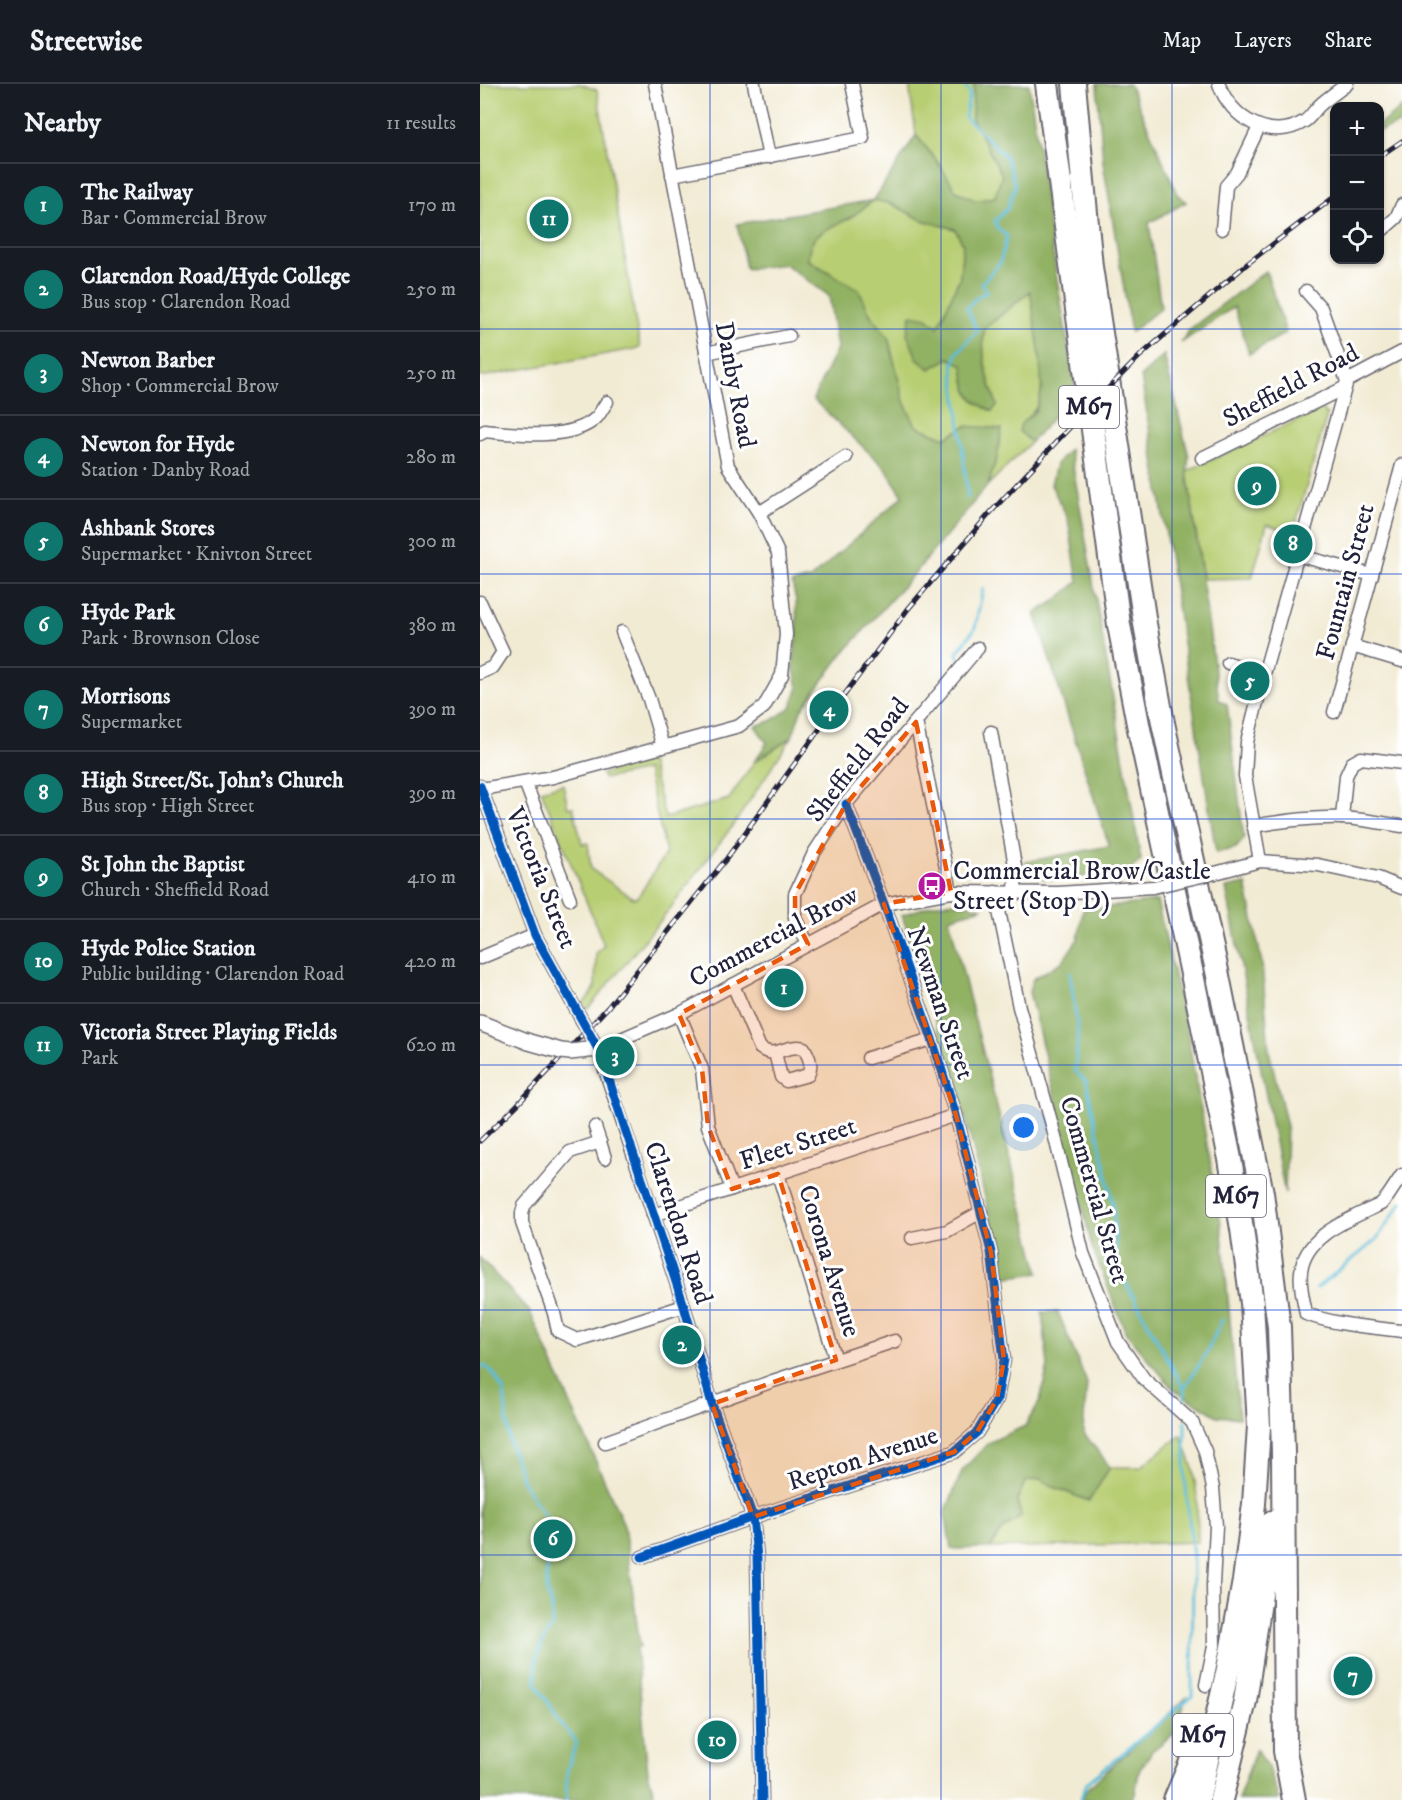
<!DOCTYPE html>
<meta charset="utf-8">
<style>
:root{--surface:#171b24;--page:#20242c;--text:#f1f3f6;--muted:#9ea1a6;--line:#363941;--accent:#0f766e}
body{margin:0;font-family:"IM FELL DW Pica",serif;background:var(--page);color:var(--text)}
.controls{position:absolute;right:18px;top:18px;display:grid;overflow:hidden;border-radius:12px;box-shadow:0 2px 4px #0004}
.controls button{width:54px;height:54px;display:grid;place-items:center;padding:0;border:0;border-bottom:2px solid var(--line);background:var(--surface);color:var(--text);font:30px sans-serif}
.you{position:absolute;left:544px;top:1044px;width:21px;height:21px;margin:-15px;border:4px solid #fff;border-radius:50%;background:#1a73e8;box-shadow:0 0 0 9px #1a73e833}
.badge{display:grid;place-items:center;width:39px;height:39px;border-radius:50%;background:var(--accent);color:#fff;font-size:20px;font-weight:700}
.pin{position:absolute;translate:-50% -50%;border:3px solid #fff;box-shadow:0 2px 6px #0006}
.list{margin:0;padding:0;list-style:none}
h2{display:flex;justify-content:space-between;align-items:center;height:78px;margin:0;padding:0 24px;font-size:26px}
h2 small{font-size:20px;font-weight:400;color:var(--muted)}
.list li{display:grid;grid-template-columns:39px 1fr auto;gap:18px;align-items:center;box-sizing:border-box;height:84px;padding:0 24px;border-top:2px solid var(--line)}
.list b{display:block;font-size:22px;white-space:nowrap}
.list p{margin:0;font-size:20px;white-space:nowrap;color:var(--muted)}
.list em{font-size:20px;font-style:normal;color:var(--muted)}
.icon{flex:none;width:33px;height:33px;fill:none;stroke:currentColor;stroke-width:2;stroke-linecap:round;stroke-linejoin:round}
.map{position:relative;flex:none;width:922px;height:1716px;overflow:hidden}
header{display:flex;align-items:center;gap:36px;box-sizing:border-box;height:84px;padding:0 30px;background:var(--surface);border-bottom:2px solid var(--line)}
header strong{font-size:28px}
nav{display:flex;gap:33px;margin-inline-start:auto;font-size:21px}
main{display:flex}
aside{flex:1;background:var(--surface)}
.map>svg:first-child{display:block}
.green{fill:#b7ce72;stroke:#6c7856;stroke-width:1.5}
.forest{fill:#91b164;stroke:#5a6a50;stroke-width:1.5}
.lines{fill:none;stroke-linecap:round;stroke-linejoin:round}
.stream{stroke:#5bbdda;stroke-width:3}
.minor-casing{stroke:#6b6871;stroke-width:15}
.tertiary-casing{stroke:#6b6871;stroke-width:18}
.motorway-casing{stroke:#6b6871;stroke-width:26}
.minor{stroke:#fff;stroke-width:12}
.tertiary{stroke:#fff;stroke-width:15}
.motorway{stroke:#fff;stroke-width:22}
.rail-casing{stroke:#22223b;stroke-width:5}
.rail{stroke:#fff;stroke-width:3;stroke-dasharray:9;stroke-linecap:butt}
.minor-bridge-casing{stroke:#6b6871;stroke-width:15;stroke-linecap:butt}
.tertiary-bridge-casing{stroke:#6b6871;stroke-width:18;stroke-linecap:butt}
.minor-bridge{stroke:#fff;stroke-width:12}
.tertiary-bridge{stroke:#fff;stroke-width:15}
.cycleway-casing{stroke:#fff;stroke-width:13}
.cycleway{stroke:#0057b8;stroke-width:9}
.marked{fill:#e8590c;fill-opacity:0.2;stroke:#e8590c;stroke-width:4.5;stroke-dasharray:12 8;stroke-linejoin:round}
.grid{fill:none;stroke:#1d4ed8;stroke-width:1.5;stroke-opacity:0.55}
.labels{text-anchor:middle;dominant-baseline:central;stroke-width:6;stroke-linejoin:round;paint-order:stroke}
.shield{fill:#fff;stroke:#646476;stroke-width:1.5}
.shield-label{font-size:24px;font-weight:bold;fill:#22223b}
.street-label{font-size:26px;fill:#22223b;stroke:#fff}
.poi-label{font-size:26px;fill:#22223b;stroke:#fff;text-anchor:start}
</style>
<header>
<strong>Streetwise</strong>
<nav><a>Map</a><a>Layers</a><a>Share</a></nav>
</header>
<main>
<aside>
<h2>Nearby<small>11 results</small></h2>
<ul class="list">
<li><span class="badge">1</span><div><b>The Railway</b><p>Bar · Commercial Brow</p></div><em>170 m</em></li>
<li><span class="badge">2</span><div><b>Clarendon Road/Hyde College</b><p>Bus stop · Clarendon Road</p></div><em>250 m</em></li>
<li><span class="badge">3</span><div><b>Newton Barber</b><p>Shop · Commercial Brow</p></div><em>250 m</em></li>
<li><span class="badge">4</span><div><b>Newton for Hyde</b><p>Station · Danby Road</p></div><em>280 m</em></li>
<li><span class="badge">5</span><div><b>Ashbank Stores</b><p>Supermarket · Knivton Street</p></div><em>300 m</em></li>
<li><span class="badge">6</span><div><b>Hyde Park</b><p>Park · Brownson Close</p></div><em>380 m</em></li>
<li><span class="badge">7</span><div><b>Morrisons</b><p>Supermarket</p></div><em>390 m</em></li>
<li><span class="badge">8</span><div><b>High Street/St. John's Church</b><p>Bus stop · High Street</p></div><em>390 m</em></li>
<li><span class="badge">9</span><div><b>St John the Baptist</b><p>Church · Sheffield Road</p></div><em>410 m</em></li>
<li><span class="badge">10</span><div><b>Hyde Police Station</b><p>Public building · Clarendon Road</p></div><em>420 m</em></li>
<li><span class="badge">11</span><div><b>Victoria Street Playing Fields</b><p>Park</p></div><em>620 m</em></li>
</ul>
</aside>
<div class="map">
<svg width="922" height="1716" viewBox="0 0 922 1716">
<rect width="100%" height="100%" fill="#fff"/>
<filter id="ink" filterUnits="userSpaceOnUse"><feTurbulence type="fractalNoise" baseFrequency=".0167" numOctaves="2"/><feDisplacementMap in="SourceGraphic" scale="12" xChannelSelector="R" yChannelSelector="G"/><feConvolveMatrix kernelMatrix="1 2 1 2 8 2 1 2 1" color-interpolation-filters="sRGB"/></filter>
<filter id="wash" filterUnits="userSpaceOnUse"><feTurbulence type="fractalNoise" baseFrequency=".008" numOctaves="4" result="noise"/><feDisplacementMap in="SourceGraphic" scale="24" xChannelSelector="R" yChannelSelector="G"/><feGaussianBlur stdDeviation="1.35" result="paint"/><feColorMatrix in="noise" values="0 0 0 0 0 0 0 0 0 0 0 0 0 0 0 0 0 1.4 0 .05"/><feComposite in="paint" operator="in"/></filter>
<g filter="url(#wash)">
<rect width="100%" height="100%" fill="#f2ebd4"/>
<g class="green">
<polygon points="0,0 100,0 117,6 160,264 0,293"/>
<polygon points="429,0 494,0 492,35 522,91 515,113 496,117 476,107 457,77 436,51"/>
<path d="M394,116L412,120L442,136L475,145L483,160L480,193L458,243L469,274L484,281C485,307 487,316 512,327L517,321C507,293 501,275 504,245L551,207C555,238 567,288 559,317C554,333 542,333 539,347L551,358L508,401L517,373L486,342L465,354L436,342L424,318L408,253L390,230L379,206L328,176C329,145 348,147 371,133C379,128 386,121 394,116Z"/>
<polygon points="842,325 847,331 813,449 787,440 772,494 723,495 707,387"/>
<polygon points="312,653 254,740 182,835 108,925 103,920 115,904 116,870 124,861 61,706 83,700 88,724 93,723 102,760 108,759 111,785 153,814 158,813 186,769 167,686 124,695 122,690 170,677 185,734 249,715 274,678"/>
<polygon points="701,1351 713,1384 717,1413 718,1458 510,1464 522,1446 541,1432 537,1416 545,1398 560,1395 574,1403 609,1417 630,1383 660,1383"/>
</g>
<g class="forest">
<path d="M494,0H549L577,196L596,308L551,358L539,347L541,340L556,326L562,306L559,266L550,207L504,245C501,275 507,293 517,321L512,327C487,316 486,307 483,281L469,274L450,285L437,274L427,250L431,231L447,234L458,243L480,193L483,160L475,145L442,136L412,120L394,116C386,121 379,128 371,133C349,146 329,146 328,176L379,206L390,230L408,253L424,318L436,342L465,354L486,342L522,345L517,373L508,401L440,483L361,572L321,626L312,653L274,678L287,659L275,642L291,637L311,623L318,603L313,582L317,548L316,516L312,499L330,495L423,412L405,384L333,315L357,264L349,212L305,180L266,185L257,140L394,116L436,51L457,77L476,107L496,117L515,113L522,91L492,35Z"/>
<polygon points="617,0 649,0 698,111 706,118 669,139 681,224 651,248 623,78"/>
<polygon points="922,23 922,39 900,47 900,40"/>
<polygon points="786,187 806,249 769,270 754,223 701,259 710,245"/>
<polygon points="684,271 709,373 707,387 739,616 747,620 764,755 756,764 736,769 661,292"/>
<polygon points="590,365 661,776 648,788 572,796 554,793 545,778 629,762 555,529 572,519 598,498 588,435 571,401 576,380"/>
<polygon points="766,800 782,879 789,967 807,1042 805,1110 746,804"/>
<polygon points="677,817 707,947 741,1139 759,1334 737,1332 693,1305 646,1249 612,1163 549,908 553,895 582,878 598,855 603,826"/>
<polygon points="476,818 502,824 469,834 559,1189 521,1194 518,1166 484,1028 422,831 455,820"/>
<polygon points="0,1174 50,1228 144,1441 160,1563 156,1564 168,1689 176,1716 0,1716"/>
<polygon points="562,1228 578,1228 607,1299 603,1348 630,1383 609,1417 574,1403 560,1395 545,1398 537,1416 541,1432 522,1446 510,1464 471,1465 465,1429 482,1387 508,1359 545,1342 560,1317 568,1282"/>
<polygon points="706,1614 695,1649 672,1667 659,1687 655,1710 650,1716 601,1716 607,1705"/>
<polygon points="776,1665 787,1681 799,1716 758,1716"/>
</g>
<g class="lines">
<g class="stream">
<polyline points="483,0 490,9 485,33 526,73 535,101 528,124 515,137 518,145 527,152 520,179 501,200 507,207 495,215 487,224 497,247 477,269 473,281 488,414"/>
<polyline points="480,578 477,569 495,544 503,505"/>
<polyline points="590,889 598,948 595,987 606,997 633,1120 637,1183 704,1305 704,1327"/>
<polyline points="837,1204 896,1156 922,1118"/>
<polyline points="0,1283 5,1282 14,1290 24,1308 29,1357 43,1398 66,1434 67,1508 72,1524 72,1543 64,1555 56,1576 56,1599 84,1644 94,1654 96,1659 87,1687 86,1716"/>
<polyline points="704,1305 727,1268 742,1236"/>
<polyline points="600,1716 607,1699 712,1612 713,1472 705,1394 705,1337"/>
</g>
</g>
</g>
<g filter="url(#ink)">
<g class="lines">
<g class="minor-casing">
<g id="minor">
<polyline points="274,0 289,73"/>
<path d="M739,0C750,34 791,59 825,37C831,33 835,25 841,20C849,13 858,7 867,0"/>
<polyline points="192,91 383,54 372,0"/>
<polyline points="742,145 746,102 757,89 779,43"/>
<polyline points="900,148 916,134 922,121"/>
<polyline points="826,207 841,224 867,297"/>
<polyline points="226,269 309,252"/>
<path d="M0,350L5,347C35,350 92,357 116,334C120,330 123,323 127,318"/>
<polyline points="722,374 864,304"/>
<polyline points="279,429 366,373"/>
<polyline points="817,471 892,491"/>
<polyline points="0,518 23,568 13,583 0,589"/>
<polyline points="142,548 169,615 183,663"/>
<polyline points="872,562 922,577"/>
<polyline points="748,579 784,590"/>
<polyline points="854,628 922,381"/>
<polyline points="436,638 471,808"/>
<polyline points="511,648 536,787 535,807"/>
<polyline points="45,698 90,815"/>
<polyline points="0,702 55,851 99,931"/>
<polyline points="1,705 73,693 259,642 284,623 302,591 306,550 298,469 279,429 248,382 175,0"/>
<polyline points="862,734 866,692 872,679 881,674 922,679"/>
<path d="M773,742C803,737 832,733 862,734C882,735 902,739 922,742"/>
<polyline points="780,777 765,692 767,658 784,590 867,297 922,268"/>
<polyline points="735,789 780,777 838,781 898,794 922,804"/>
<polyline points="515,808 539,923 572,1041 603,1169 638,1258 664,1295 712,1338 725,1367 733,1404 736,1442 733,1501 734,1562 726,1601"/>
<polyline points="328,860 315,834 315,810 334,769 366,720 498,564"/>
<polyline points="0,874 55,851"/>
<path d="M253,901L280,964C296,976 306,959 324,964C329,973 333,981 328,991L306,997L301,993L295,969"/>
<polyline points="199,930 222,985 228,1042 252,1105"/>
<polyline points="388,974 452,955"/>
<polyline points="115,1043 120,1058 90,1068 44,1122 42,1129 42,1139 74,1229 78,1247 97,1256 204,1222"/>
<polyline points="120,1058 125,1074"/>
<polyline points="298,1090 356,1276"/>
<path d="M922,1091L908,1112L901,1120C871,1135 825,1150 821,1188C819,1201 824,1217 826,1230C856,1241 890,1243 922,1247"/>
<polyline points="173,1131 476,1031"/>
<polyline points="432,1154 467,1147 501,1128"/>
<polyline points="125,1358 293,1297 415,1257"/>
<polyline points="162,1473 273,1433 474,1368 497,1348 517,1315 524,1276 511,1168 476,1031 452,955 404,820 366,720"/>
<polyline points="282,1716 277,1473 273,1433 232,1320 204,1222 118,965 199,930 404,820 471,808 578,809 673,803"/>
</g>
</g>
<g class="tertiary-casing">
<polyline id="tertiary" points="0,939 49,958"/>
</g>
<g class="motorway-casing">
<g id="motorway">
<polyline points="567,0 639,541 659,645 711,885 750,1075 762,1145 772,1219 779,1342 774,1420 764,1497 748,1585 718,1716"/>
<polyline points="594,0 611,183 665,540 683,639 736,882 782,1109 799,1243 803,1368 805,1667 814,1716"/>
<polyline points="695,1716 720,1657"/>
<polyline points="741,1716 765,1617 792,1438"/>
</g>
</g>
<use href="#minor" class="minor"/>
<use href="#tertiary" class="tertiary"/>
<use href="#motorway" class="motorway"/>
<g class="rail-casing">
<g id="rail">
<polyline points="900,72 922,57"/>
<polyline points="0,1057 36,1022 128,923 247,774 351,629 428,525 511,428 592,341 660,272 767,180 854,113"/>
</g>
</g>
<use href="#rail" class="rail"/>
<g class="minor-bridge-casing">
<g id="minor-bridge">
<polyline points="673,803 735,789"/>
<polyline points="99,931 118,965"/>
</g>
</g>
<g class="tertiary-bridge-casing">
<polyline id="tertiary-bridge" points="49,958 81,967 90,968 118,965"/>
</g>
<use href="#minor-bridge" class="minor-bridge"/>
<use href="#tertiary-bridge" class="tertiary-bridge"/>
<g class="cycleway-casing">
<g id="cycleway">
<polyline points="0,702 55,851 118,965 124,981 204,1222 232,1320 273,1433 277,1473 282,1716"/>
<polyline points="162,1473 273,1433 474,1368 497,1348 517,1315 524,1276 511,1168 476,1031 452,955 404,820 366,720"/>
</g>
</g>
<use href="#cycleway" class="cycleway"/>
</g>
</g>
<path class="marked" d="M436,638L471,808L404,820L476,1031L511,1168L524,1276L517,1315L497,1348L474,1368L273,1433L232,1320L356,1276L298,1090L252,1105L228,1042L222,985L199,930L328,860L315,834V810L366,720Z"/>
<path class="grid" d="M230,0V1716M461,0V1716M692,0V1716M0,245H922M0,490H922M0,735H922M0,981H922M0,1226H922M0,1471H922"/>
<defs>
<g id="bus-disc" transform="scale(1.5)"><circle r="9.5" fill="#b5179e" stroke="#fff"/><path d="M-5-6H5V4H4V6H2V4H-2V6H-4V4H-5ZM-3.5-4V0h7V-4ZM-3.5 1.2v1.5H-2V1.2ZM2 1.2v1.5H3.5V1.2Z" fill="#fff"/></g>
</defs>
<g fill-rule="evenodd">
<use href="#bus-disc" x="452" y="802"/>
</g>
<g class="labels">
<g class="shield">
<rect x="579" y="302" width="60" height="42" rx="4.5"/>
<rect x="726" y="1091" width="60" height="42" rx="4.5"/>
<rect x="693" y="1630" width="60" height="42" rx="4.5"/>
</g>
<g class="shield-label">
<text x="609" y="323">M67</text>
<text x="756" y="1112">M67</text>
<text x="723" y="1651">M67</text>
</g>
<g class="street-label">
<text transform="translate(255 301) rotate(79)">Danby Road</text>
<text transform="translate(811 302) rotate(-28)">Sheffield Road</text>
<text transform="translate(866 498) rotate(-75)">Fountain Street</text>
<text transform="translate(378 676) rotate(-52)">Sheffield Road</text>
<text transform="translate(61 794) rotate(68)">Victoria Street</text>
<text transform="translate(294 853) rotate(-28)">Commercial Brow</text>
<text transform="translate(460 919) rotate(71)">Newman Street</text>
<text transform="translate(318 1060) rotate(-18)">Fleet Street</text>
<text transform="translate(614 1106) rotate(74)">Commercial Street</text>
<text transform="translate(198 1139) rotate(72)">Clarendon Road</text>
<text transform="translate(349 1177) rotate(73)">Corona Avenue</text>
<text transform="translate(383 1375) rotate(-18)">Repton Avenue</text>
</g>
<g class="poi-label">
<text x="473" y="787">Commercial Brow/Castle<tspan x="473" dy="30">Street (Stop D)</tspan></text>
</g>
</g>
</svg>
<div class="controls">
<button>+</button>
<button>−</button>
<button><svg class="icon" aria-label="locate" viewBox="0 0 24 24"><circle cx="12" cy="12" r="6"/><path d="M12 2v4M12 18v4M2 12h4M18 12h4"/></svg></button>
</div>
<div class="you"></div>
<div class="pin badge" style="left:304px;top:904px">1</div>
<div class="pin badge" style="left:202px;top:1261px">2</div>
<div class="pin badge" style="left:135px;top:972px">3</div>
<div class="pin badge" style="left:349px;top:626px">4</div>
<div class="pin badge" style="left:770px;top:597px">5</div>
<div class="pin badge" style="left:73px;top:1455px">6</div>
<div class="pin badge" style="left:873px;top:1592px">7</div>
<div class="pin badge" style="left:813px;top:460px">8</div>
<div class="pin badge" style="left:777px;top:402px">9</div>
<div class="pin badge" style="left:237px;top:1656px">10</div>
<div class="pin badge" style="left:69px;top:135px">11</div>
</div>
</main>
